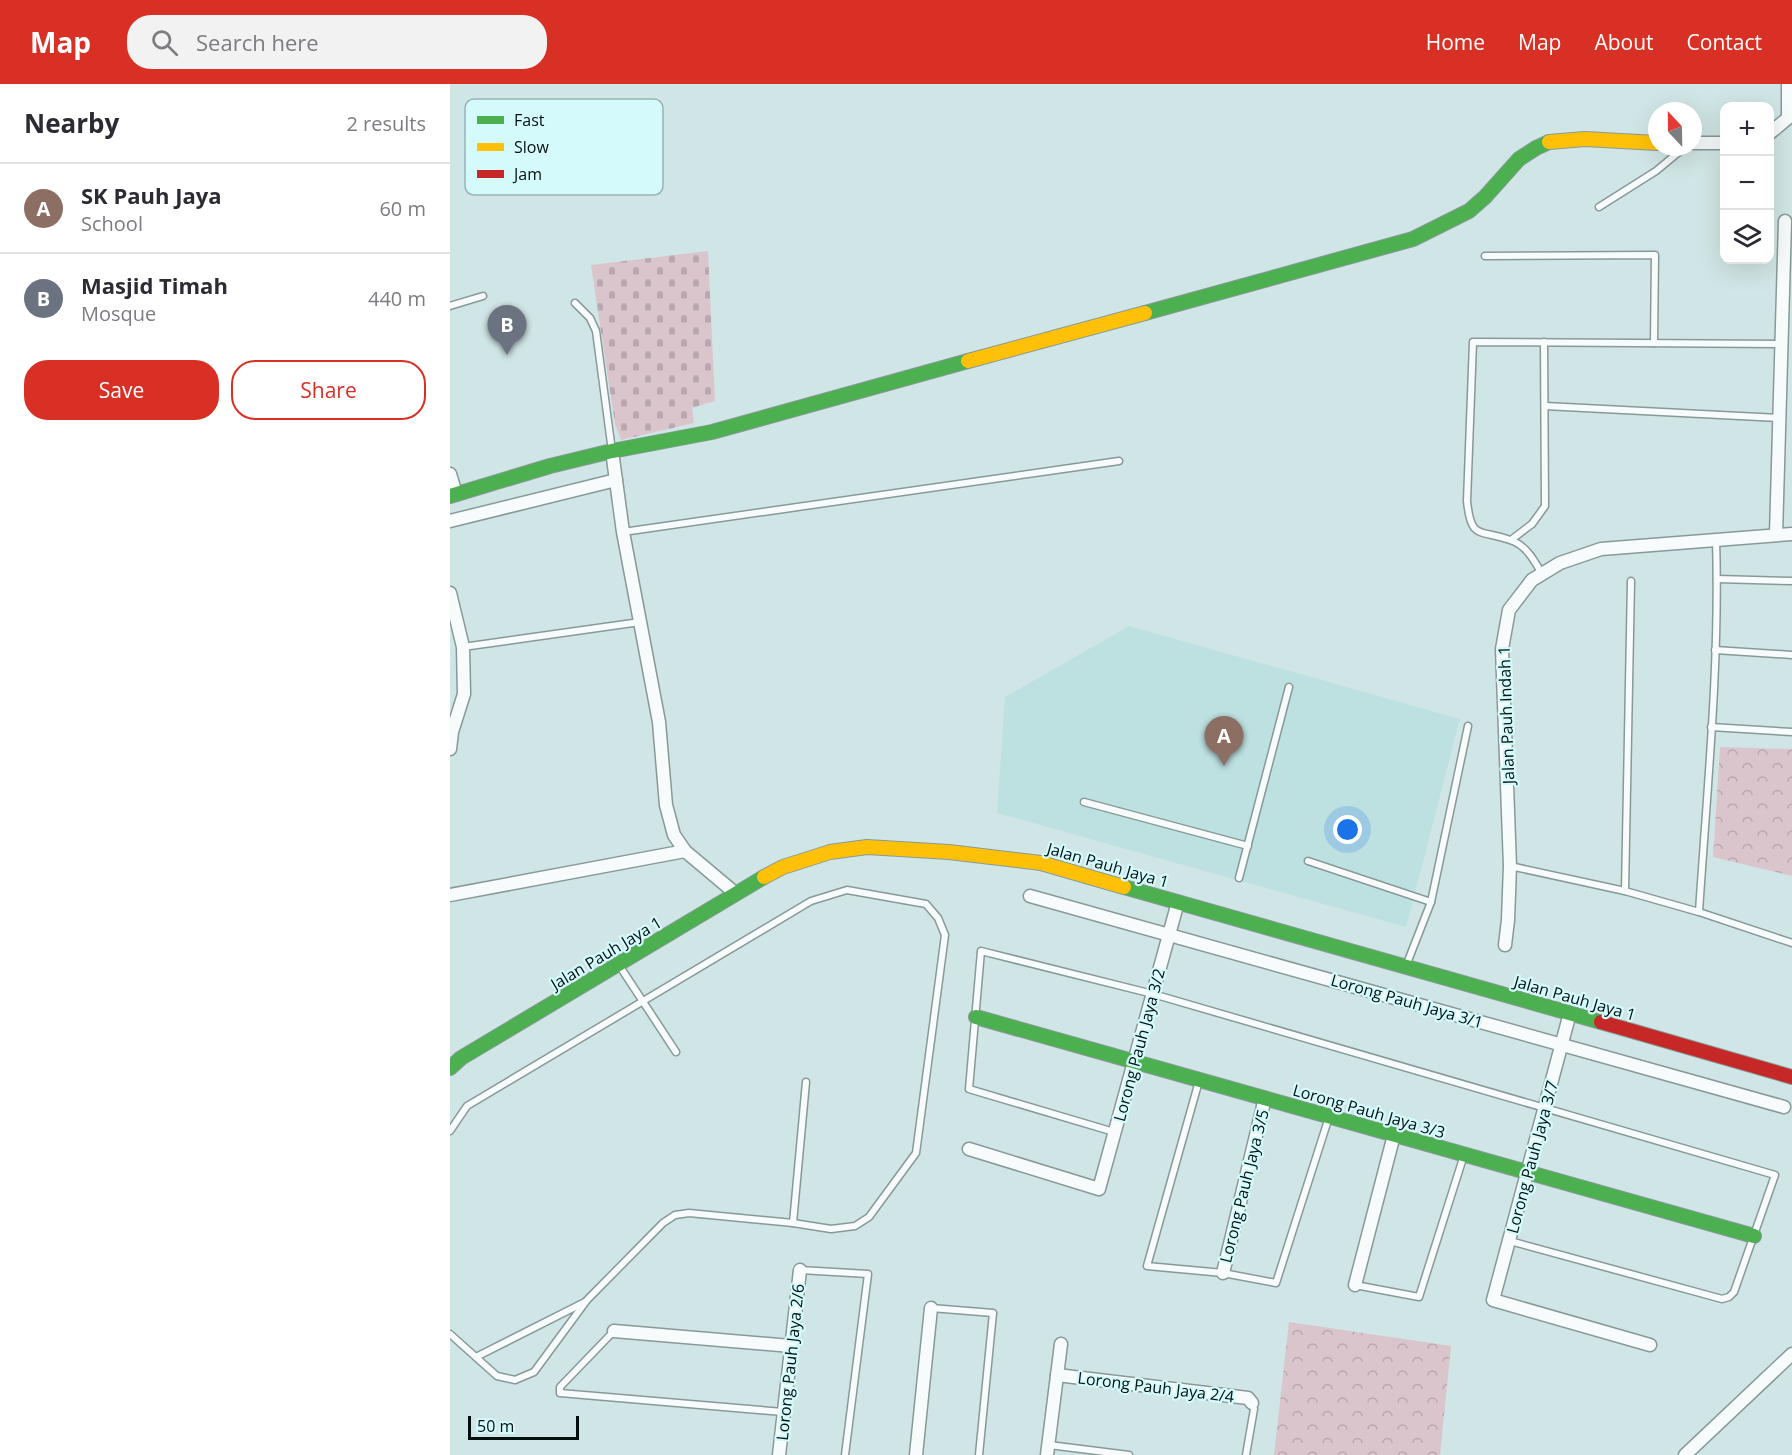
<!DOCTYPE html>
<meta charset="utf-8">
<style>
:root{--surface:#fff;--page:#f2f2f3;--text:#2b2b33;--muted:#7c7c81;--line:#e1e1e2;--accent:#d93025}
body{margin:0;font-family:"Open Sans",sans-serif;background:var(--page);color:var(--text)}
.controls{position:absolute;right:18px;top:18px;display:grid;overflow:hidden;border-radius:12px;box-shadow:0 6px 24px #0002}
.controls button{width:54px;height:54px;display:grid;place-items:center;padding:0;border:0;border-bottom:2px solid var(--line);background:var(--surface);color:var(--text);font:30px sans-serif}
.compass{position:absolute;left:1198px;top:18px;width:54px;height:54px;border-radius:50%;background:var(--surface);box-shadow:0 6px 24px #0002;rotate:338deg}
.scale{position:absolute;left:18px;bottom:15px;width:111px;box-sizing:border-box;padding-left:6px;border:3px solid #041010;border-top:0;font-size:16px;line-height:21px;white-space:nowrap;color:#041010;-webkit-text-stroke:4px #d4fafb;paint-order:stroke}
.you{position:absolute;left:898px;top:746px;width:21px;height:21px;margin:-15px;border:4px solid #fff;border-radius:50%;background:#1a73e8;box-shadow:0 0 0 9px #1a73e833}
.badge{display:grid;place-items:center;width:39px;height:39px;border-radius:50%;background:var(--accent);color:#fff;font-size:20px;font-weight:700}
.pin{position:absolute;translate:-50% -50px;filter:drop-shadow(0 2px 3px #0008)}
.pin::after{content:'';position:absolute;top:32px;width:21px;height:18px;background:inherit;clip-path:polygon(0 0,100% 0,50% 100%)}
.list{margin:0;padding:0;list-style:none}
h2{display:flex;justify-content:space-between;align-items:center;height:78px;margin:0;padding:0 24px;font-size:26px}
h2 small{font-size:20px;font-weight:400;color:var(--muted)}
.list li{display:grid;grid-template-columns:39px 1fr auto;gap:18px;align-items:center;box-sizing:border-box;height:90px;padding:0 24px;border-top:2px solid var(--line)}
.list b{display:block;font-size:22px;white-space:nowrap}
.list p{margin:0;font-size:20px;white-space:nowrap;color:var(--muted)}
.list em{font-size:20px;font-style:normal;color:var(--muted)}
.actions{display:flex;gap:12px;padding:18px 24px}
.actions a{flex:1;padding:14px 0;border:2px solid var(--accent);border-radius:24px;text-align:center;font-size:21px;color:var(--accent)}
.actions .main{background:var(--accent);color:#fff}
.icon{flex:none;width:33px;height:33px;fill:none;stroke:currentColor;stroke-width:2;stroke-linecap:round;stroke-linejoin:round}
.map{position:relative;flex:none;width:1342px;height:1371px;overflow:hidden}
header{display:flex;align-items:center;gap:36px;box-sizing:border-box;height:84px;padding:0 30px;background:var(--accent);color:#fff}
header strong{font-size:28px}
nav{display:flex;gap:33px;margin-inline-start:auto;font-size:21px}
.search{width:420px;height:54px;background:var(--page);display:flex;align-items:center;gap:15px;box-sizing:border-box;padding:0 21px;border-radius:24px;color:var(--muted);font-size:22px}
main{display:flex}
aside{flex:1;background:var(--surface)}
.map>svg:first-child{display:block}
.built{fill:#bde0e1}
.cemetery{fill:url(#cemetery-stones)}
.park{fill:url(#park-crowns)}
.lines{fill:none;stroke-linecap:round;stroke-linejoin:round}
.lane-casing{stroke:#899;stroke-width:9}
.street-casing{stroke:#899;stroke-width:15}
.fast-casing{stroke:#899;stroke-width:16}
.slow-casing{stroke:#899;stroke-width:16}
.jam-casing{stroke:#899;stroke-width:16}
.lane{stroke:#f8fbfb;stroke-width:6}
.street{stroke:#f8fbfb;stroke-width:12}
.fast{stroke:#4caf50;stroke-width:14}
.slow{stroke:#ffc107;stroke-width:14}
.jam{stroke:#c62828;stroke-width:14}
.labels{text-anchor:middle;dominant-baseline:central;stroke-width:4.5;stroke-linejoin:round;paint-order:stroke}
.street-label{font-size:16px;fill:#041010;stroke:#d4fafb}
.key{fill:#d4fafb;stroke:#96b4b4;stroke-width:1.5}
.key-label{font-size:16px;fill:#041010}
</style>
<header>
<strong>Map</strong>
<div class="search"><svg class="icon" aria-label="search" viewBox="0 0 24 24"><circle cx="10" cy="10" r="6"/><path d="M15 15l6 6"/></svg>Search here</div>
<nav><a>Home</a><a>Map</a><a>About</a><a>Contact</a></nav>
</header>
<main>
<aside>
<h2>Nearby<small>2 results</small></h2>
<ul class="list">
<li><span class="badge" style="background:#8d6e63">A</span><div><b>SK Pauh Jaya</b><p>School</p></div><em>60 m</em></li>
<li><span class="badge" style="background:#6b7280">B</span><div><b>Masjid Timah</b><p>Mosque</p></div><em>440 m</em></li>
</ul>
<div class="actions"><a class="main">Save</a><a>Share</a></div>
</aside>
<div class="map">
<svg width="1342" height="1371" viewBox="0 0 1342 1371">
<defs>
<pattern id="cemetery-stones" width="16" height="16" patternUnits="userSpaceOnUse" patternTransform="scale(1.5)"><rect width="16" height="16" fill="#dac5cd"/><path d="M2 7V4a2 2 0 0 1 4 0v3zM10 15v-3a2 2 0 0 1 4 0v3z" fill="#b9a8af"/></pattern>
<pattern id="park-crowns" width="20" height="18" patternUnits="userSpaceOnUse" patternTransform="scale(1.5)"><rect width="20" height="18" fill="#dac5cd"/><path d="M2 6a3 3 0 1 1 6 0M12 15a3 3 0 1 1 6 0" fill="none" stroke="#b9a8af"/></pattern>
</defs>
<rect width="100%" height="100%" fill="#d0e5e5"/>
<polygon class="built" points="679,542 1010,635 956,843 547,729 555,613"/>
<polygon class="cemetery" points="258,167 265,317 242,324 244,339 171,356 165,340 141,181"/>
<g class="park">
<polygon points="1270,663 1342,665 1342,792 1263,773"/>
<polygon points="839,1238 1001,1262 990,1371 824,1371"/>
</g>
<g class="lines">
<g class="lane-casing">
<g id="lane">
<polyline points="1149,123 1206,87 1235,63"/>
<polyline points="1035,172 1205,171 1204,259"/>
<polyline points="125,219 140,234 146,247 162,367"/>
<polyline points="0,222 33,212"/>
<polyline points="1095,322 1329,334"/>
<polyline points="173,448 669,377"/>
<polyline points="1061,456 1082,440 1095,422 1094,258"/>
<path d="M1092,490C1084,476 1076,461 1060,456C1030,445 1021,457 1017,417L1023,258L1331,260"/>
<polyline points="1267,495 1342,497"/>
<polyline points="13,563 190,538"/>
<polyline points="1265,566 1342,571"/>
<polyline points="1261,643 1342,648"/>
<polyline points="634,718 798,762"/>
<polyline points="858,777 981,818"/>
<polyline points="1060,782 1175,807 1249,828 1342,859"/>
<polyline points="789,794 839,603"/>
<polyline points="1175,807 1181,497"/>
<path d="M1249,828C1257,705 1270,579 1266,455"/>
<polyline points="169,881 226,968"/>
<polyline points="956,882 981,818 1018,642"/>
<polyline points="749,997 697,1182 773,1189 826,1199 879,1033"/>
<polyline points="0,1047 17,1022 361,817 397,806 476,820 488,834 495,851 466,1069 419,1133 405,1142 381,1145 343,1139 239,1129 225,1131 213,1139 137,1216 84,1288 65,1296 47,1292 0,1250"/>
<polyline points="664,1048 519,1005 531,867 703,910 1325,1091 1284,1208 1279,1213 1272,1215 1060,1157"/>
<polyline points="343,1139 356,998"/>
<polyline points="350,1186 418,1190 395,1371"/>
<polyline points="905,1201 969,1213 1014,1071"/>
<polyline points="481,1224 543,1229 529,1371"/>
<polyline points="164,1247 110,1303 110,1309 333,1328"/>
<polyline points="26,1273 135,1218"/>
<polyline points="599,1361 679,1371"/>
<polyline points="796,1371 804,1325 802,1319"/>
</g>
</g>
<g class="street-casing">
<g id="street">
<polyline points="1320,49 1338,34 1338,0"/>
<polyline points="1243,59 1274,59"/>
<polyline points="162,367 173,448 209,638 216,721 224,751 235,767 285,809"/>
<polyline points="0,390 6,410"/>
<polyline points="0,437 166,396"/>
<polyline points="1326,451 1335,137"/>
<polyline points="0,509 13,563 14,610 2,648 0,665"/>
<polyline points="0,811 235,767"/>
<polyline points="580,812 1334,1023"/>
<polyline points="1055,861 1058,836 1060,782 1052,565 1059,526 1082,496 1110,479 1151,465 1342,450"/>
<polyline points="1120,929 1043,1216 1200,1261"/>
<polyline points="519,1065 649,1105 728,818"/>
<polyline points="773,1189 815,1014"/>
<polyline points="905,1201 944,1051"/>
<polyline points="164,1247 341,1262"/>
<polyline points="607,1291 798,1314 802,1319"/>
<polyline points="329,1371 350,1186"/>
<polyline points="466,1371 481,1224"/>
<polyline points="597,1371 611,1260"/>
<polyline points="1235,1371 1342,1270"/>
</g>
</g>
<g class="fast-casing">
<g id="fast">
<polyline points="695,229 963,155 1019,127 1035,113 1069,75 1086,64 1099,58"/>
<polyline points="0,412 100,382 162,367 262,348 518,277"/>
<polyline points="674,803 1151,938"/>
<polyline points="526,933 1304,1152"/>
<polyline points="0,984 11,974 314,793"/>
</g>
</g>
<g class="slow-casing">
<g id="slow">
<polyline points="1099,58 1135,55 1207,59"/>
<polyline points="518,277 695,229"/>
<polyline points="314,793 333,783 380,768 417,763 499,768 591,779 674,803"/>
</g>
</g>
<g class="jam-casing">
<polyline id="jam" points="1151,938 1342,993"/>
</g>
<use href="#lane" class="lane"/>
<use href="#street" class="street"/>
<use href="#fast" class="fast"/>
<use href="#slow" class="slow"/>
<use href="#jam" class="jam"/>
</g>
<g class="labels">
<g class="street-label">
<text transform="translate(1056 631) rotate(-92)">Jalan Pauh Indah 1</text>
<text transform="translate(658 781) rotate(16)">Jalan Pauh Jaya 1</text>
<text transform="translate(156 869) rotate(-31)">Jalan Pauh Jaya 1</text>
<text transform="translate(1125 914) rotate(16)">Jalan Pauh Jaya 1</text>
<text transform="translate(957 917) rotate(16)">Lorong Pauh Jaya 3/1</text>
<text transform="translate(689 961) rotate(-75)">Lorong Pauh Jaya 3/2</text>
<text transform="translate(919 1027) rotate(16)">Lorong Pauh Jaya 3/3</text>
<text transform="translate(1082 1073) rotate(-75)">Lorong Pauh Jaya 3/7</text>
<text transform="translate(794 1102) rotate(-76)">Lorong Pauh Jaya 3/5</text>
<text transform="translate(340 1278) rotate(-84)">Lorong Pauh Jaya 2/6</text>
<text transform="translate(706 1303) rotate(7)">Lorong Pauh Jaya 2/4</text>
</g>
</g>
<rect x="15" y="15" width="198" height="96" rx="9" class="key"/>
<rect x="27" y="32" width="27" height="8" fill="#4caf50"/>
<rect x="27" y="59" width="27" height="8" fill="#ffc107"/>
<rect x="27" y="86" width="27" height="8" fill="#c62828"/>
<g class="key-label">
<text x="64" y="42">Fast</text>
<text x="64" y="69">Slow</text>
<text x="64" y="96">Jam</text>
</g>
</svg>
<div class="controls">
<button>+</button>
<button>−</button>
<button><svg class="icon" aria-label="layers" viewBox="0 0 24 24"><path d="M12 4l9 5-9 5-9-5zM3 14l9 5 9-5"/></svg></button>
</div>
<svg class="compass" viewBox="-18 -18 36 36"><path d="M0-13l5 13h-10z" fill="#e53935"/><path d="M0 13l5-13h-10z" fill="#7c7c81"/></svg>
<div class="scale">50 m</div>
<div class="you"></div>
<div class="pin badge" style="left:774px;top:682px;background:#8d6e63">A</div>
<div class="pin badge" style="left:57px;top:271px;background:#6b7280">B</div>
</div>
</main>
